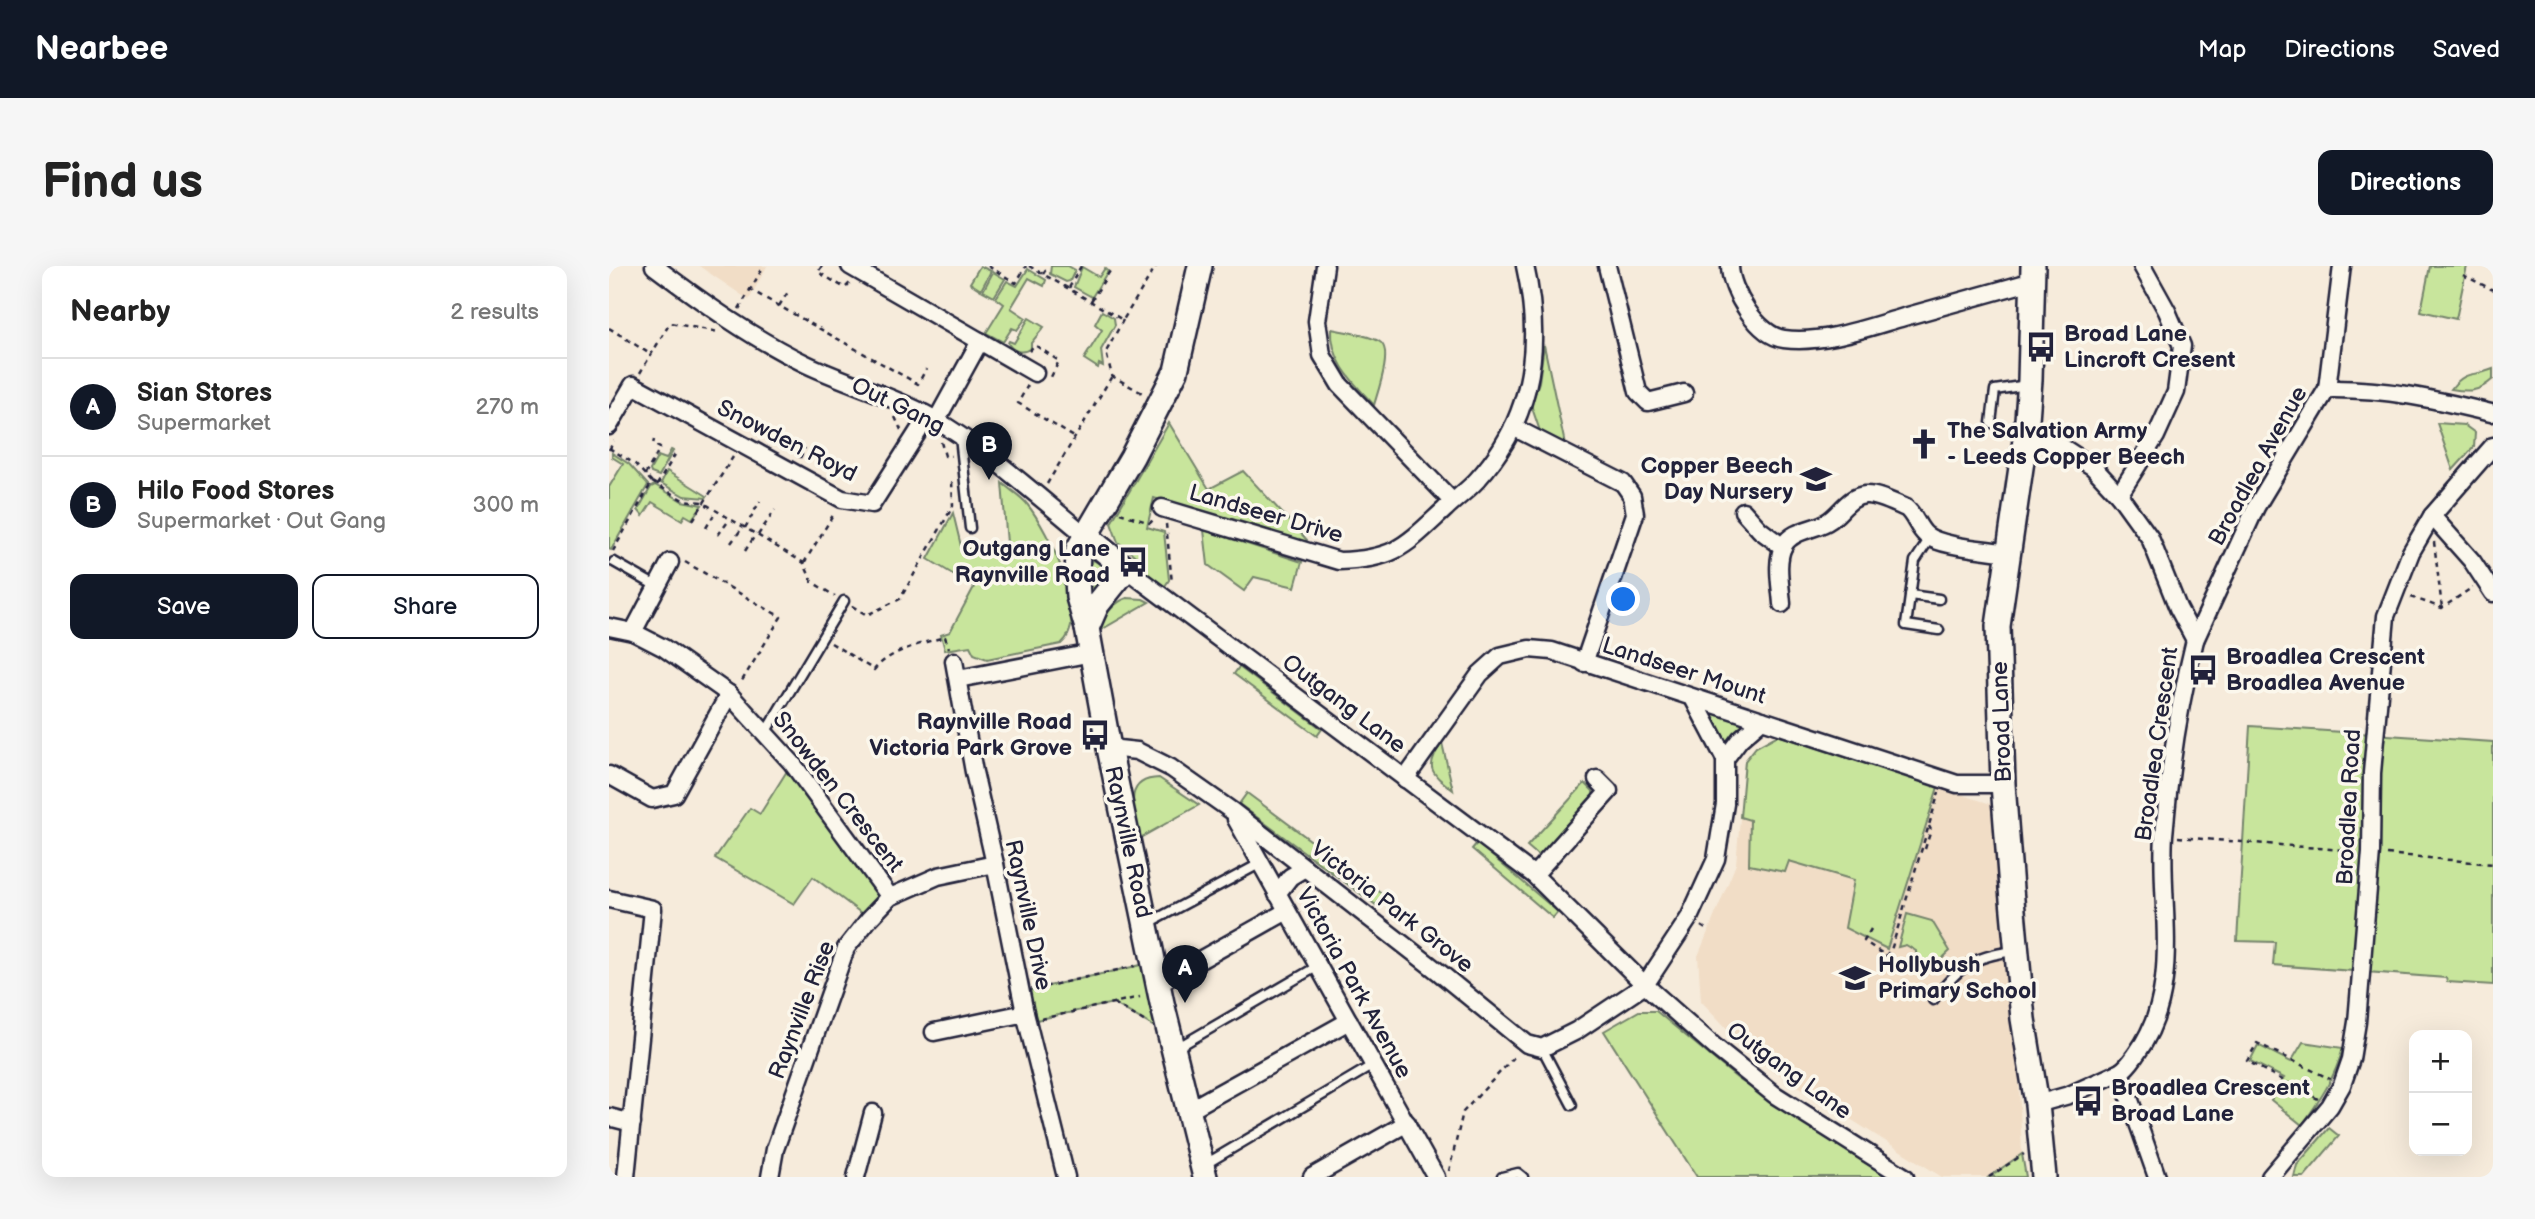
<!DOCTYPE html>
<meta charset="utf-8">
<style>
:root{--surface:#fff;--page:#f6f6f6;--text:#222;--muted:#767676;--line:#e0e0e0;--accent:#111827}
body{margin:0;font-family:"Balsamiq Sans",sans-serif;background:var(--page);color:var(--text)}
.controls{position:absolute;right:21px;bottom:21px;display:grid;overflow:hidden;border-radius:14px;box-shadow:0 7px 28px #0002}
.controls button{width:63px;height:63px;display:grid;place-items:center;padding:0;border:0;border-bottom:2px solid var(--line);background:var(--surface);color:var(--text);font:35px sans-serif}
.you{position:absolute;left:1015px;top:334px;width:24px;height:24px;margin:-18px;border:5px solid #fff;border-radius:50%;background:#1a73e8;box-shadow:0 0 0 10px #1a73e833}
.badge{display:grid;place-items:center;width:46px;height:46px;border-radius:50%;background:var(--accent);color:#fff;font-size:23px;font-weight:700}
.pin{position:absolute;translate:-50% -58px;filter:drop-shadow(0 2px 4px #0008)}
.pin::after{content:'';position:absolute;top:37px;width:24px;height:21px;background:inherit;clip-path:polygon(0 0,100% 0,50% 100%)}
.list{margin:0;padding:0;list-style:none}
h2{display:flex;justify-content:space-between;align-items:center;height:91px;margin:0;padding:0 28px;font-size:30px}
h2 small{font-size:23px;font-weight:400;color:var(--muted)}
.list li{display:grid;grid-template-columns:46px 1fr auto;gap:21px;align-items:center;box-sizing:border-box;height:98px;padding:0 28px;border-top:2px solid var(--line)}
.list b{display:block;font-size:26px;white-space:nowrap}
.list p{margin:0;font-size:23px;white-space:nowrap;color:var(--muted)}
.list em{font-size:23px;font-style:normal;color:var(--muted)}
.actions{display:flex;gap:14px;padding:21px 28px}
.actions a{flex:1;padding:16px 0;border:2px solid var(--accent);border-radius:14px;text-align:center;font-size:24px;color:var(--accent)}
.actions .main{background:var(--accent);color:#fff}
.map{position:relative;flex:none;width:1884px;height:911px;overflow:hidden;border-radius:14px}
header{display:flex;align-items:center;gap:42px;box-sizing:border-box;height:98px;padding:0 35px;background:var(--accent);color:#fff}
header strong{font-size:33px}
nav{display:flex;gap:38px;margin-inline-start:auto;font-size:24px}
.intro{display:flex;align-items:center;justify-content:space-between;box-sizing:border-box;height:168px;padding:0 42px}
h1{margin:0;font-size:49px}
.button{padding:18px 32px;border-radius:14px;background:var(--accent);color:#fff;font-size:24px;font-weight:700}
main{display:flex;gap:42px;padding:0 42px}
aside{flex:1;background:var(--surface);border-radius:14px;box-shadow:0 7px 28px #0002}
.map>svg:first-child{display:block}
.built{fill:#f1ddc6}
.green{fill:#c8e59c;stroke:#75846c;stroke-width:2}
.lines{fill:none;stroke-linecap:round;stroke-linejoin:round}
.lane-casing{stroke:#22223b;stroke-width:13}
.street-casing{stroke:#22223b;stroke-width:21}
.secondary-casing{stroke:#22223b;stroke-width:28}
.path{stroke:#22223b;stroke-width:2.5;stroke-dasharray:5 5;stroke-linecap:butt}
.lane{stroke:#fbf7ec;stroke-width:8}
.street{stroke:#fbf7ec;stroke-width:16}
.secondary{stroke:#fbf7ec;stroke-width:23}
.labels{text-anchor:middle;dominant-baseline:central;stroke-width:7;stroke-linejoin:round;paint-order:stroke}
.poi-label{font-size:23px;font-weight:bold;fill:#22223b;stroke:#fbf7ec;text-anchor:start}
.street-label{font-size:23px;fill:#22223b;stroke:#fbf7ec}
</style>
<header>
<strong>Nearbee</strong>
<nav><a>Map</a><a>Directions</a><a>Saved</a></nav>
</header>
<div class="intro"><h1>Find us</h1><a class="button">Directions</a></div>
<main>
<aside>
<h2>Nearby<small>2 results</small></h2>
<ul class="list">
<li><span class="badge">A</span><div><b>Sian Stores</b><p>Supermarket</p></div><em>270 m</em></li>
<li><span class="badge">B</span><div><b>Hilo Food Stores</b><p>Supermarket · Out Gang</p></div><em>300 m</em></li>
</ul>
<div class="actions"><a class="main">Save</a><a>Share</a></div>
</aside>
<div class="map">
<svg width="1884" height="911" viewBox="0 0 1884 911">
<rect width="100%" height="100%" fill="#f6ebdb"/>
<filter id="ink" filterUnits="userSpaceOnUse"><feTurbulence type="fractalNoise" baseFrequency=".0143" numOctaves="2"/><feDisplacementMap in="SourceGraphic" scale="14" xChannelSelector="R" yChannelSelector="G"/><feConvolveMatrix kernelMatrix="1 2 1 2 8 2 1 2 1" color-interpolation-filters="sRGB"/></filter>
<g filter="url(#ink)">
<g class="built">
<polygon points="90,0 158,0 140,34"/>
<polygon points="1169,469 1385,539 1408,772 1413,888 1380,911 1333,911 1148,794 1092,735 1089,690 1127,598 1136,495 1147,481"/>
</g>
<g class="green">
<polygon points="371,0 382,5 372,24 361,17"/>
<polygon points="442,0 459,0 466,4 461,15 457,16 441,8"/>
<polygon points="1821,0 1858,0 1847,53 1812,45"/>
<polygon points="473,1 490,11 496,2 499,5 483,31 465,21"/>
<polygon points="419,3 437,14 435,20 420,12 402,42 417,52 408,64 403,62 394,76 377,67 395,38 387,32 398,15 408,20"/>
<polygon points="384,6 396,13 385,31 374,25"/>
<polygon points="493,45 505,52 506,59 492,84 494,100 490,98 489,102 475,93 493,64 486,58"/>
<path d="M420,52L435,61L422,77V82C414,88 403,86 399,77L400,75L405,77Z"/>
<path d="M723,63C735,66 761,69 771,76C784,84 769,125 765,139C745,117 721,95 723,63Z"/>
<polygon points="935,79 956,178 932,168 922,139 930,116"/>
<path d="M1884,103V113C1870,126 1860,126 1842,123C1857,103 1865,111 1884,103Z"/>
<polygon points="560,157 600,223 634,205 698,274 696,279 545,232 538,261 555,266 560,314 554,323 530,305 535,297 509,276 502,257"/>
<polygon points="1828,157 1855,159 1866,167 1865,181 1844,204"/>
<polygon points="62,184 64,185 50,210 42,207 41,204 49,190 57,193"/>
<polygon points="3,187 20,198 39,219 2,284 0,283 0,221 14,198 3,191"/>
<polygon points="58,205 98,230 97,232 75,230 52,217"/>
<path d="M393,217C401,224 412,230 418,238C439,264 483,352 452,378L378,393L365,388L361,380L336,384L332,369L341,366L365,321L319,293L344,247L353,284L398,277Z"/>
<polygon points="46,219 73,235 93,239 83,253 76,249 73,254 43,236 34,250 29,244 42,221"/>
<polygon points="595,264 693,296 686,321 645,311 635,325 599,299"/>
<path d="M479,292C503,300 496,314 485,329L479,327Z"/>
<path d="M518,332L534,333L540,336L490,365C495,350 503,337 518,332Z"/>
<polygon points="630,401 713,463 708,470 625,408"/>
<polygon points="1103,444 1137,456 1137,458 1120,474 1116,474 1101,449"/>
<polygon points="1641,460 1884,476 1884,719 1838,716 1837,712 1664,699 1666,676 1628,675"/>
<polygon points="1169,469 1329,521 1278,683 1236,662 1245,614 1180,595 1176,606 1140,599 1141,554 1131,551 1136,495 1147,481"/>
<path d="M833,477L844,524C822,507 815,502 833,477Z"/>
<polygon points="183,497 281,631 260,653 204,611 185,638 106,592 141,542 151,548"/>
<path d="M550,512L590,539L531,572C526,549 511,513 550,512Z"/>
<polygon points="976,517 984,525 984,529 951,566 951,571 932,592 918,580"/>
<polygon points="638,527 775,629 767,639 630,538"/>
<polygon points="868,577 949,646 944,652 863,583"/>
<polygon points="1298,648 1323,655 1341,685 1322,703 1307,688 1307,685 1297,679 1289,681"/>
<polygon points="545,696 561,770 504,737 418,756 413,726"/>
<polygon points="1030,745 1047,745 1129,813 1278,911 1088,911 995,765"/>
<path d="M1694,776L1734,782C1726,812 1711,834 1693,859L1662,834L1675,812L1641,795L1649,779L1682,796Z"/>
<polygon points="1720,862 1730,870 1695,911 1685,911 1688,899"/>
<polygon points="1413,888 1417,911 1380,911"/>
</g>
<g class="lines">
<g class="lane-casing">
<g id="lane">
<polyline points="1382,157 1386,124 1418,119"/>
<polyline points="351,171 361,262"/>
<polyline points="1321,272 1306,295 1297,359 1330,364"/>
<polyline points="5,296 47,320"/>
<polyline points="1301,329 1330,333"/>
<polyline points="156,467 235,335"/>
<polyline points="540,657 652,597"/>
<path d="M1324,734C1352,700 1361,691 1405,685"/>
<polyline points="933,782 963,839"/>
<polyline points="566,783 709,700"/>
<polyline points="595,899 764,799"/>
<polyline points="893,911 909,907 914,911"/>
</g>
</g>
<g class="street-casing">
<g id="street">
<path d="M45,0C93,36 143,72 197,98C237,117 281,129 320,150C376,182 426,228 476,269"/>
<polyline points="241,0 426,107"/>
<polyline points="716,0 708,55 713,89 731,119 843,235"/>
<polyline points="998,0 1029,126 1039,136 1075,127"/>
<path d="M1121,0C1121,24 1149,70 1175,73C1214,78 1257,62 1295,51C1338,39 1381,27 1424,15"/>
<path d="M1718,123C1777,122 1824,133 1882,147"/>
<polyline points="327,155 371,75"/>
<polyline points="0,160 24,119 233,233 263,238 319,150"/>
<polyline points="904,161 1014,217 1023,230 1026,248 975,397"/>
<polyline points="1417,167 1453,181 1484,201 1510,229 1541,272 1569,342 1586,374"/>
<polyline points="1510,229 1547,170 1567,126 1573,80 1558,45 1533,0"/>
<path d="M553,242L730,295C787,293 796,280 836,243C846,233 858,225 868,214C924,153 934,79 916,0"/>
<polyline points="1134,245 1151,264 1174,281"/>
<polyline points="1823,250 1863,295 1884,327"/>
<polyline points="517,303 925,609 1036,719 1106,781 1166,829 1296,911"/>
<path d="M1173,338C1172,321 1166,295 1175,279C1184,263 1208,264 1221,254C1232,246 1241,230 1256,229C1268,228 1285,237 1297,242C1306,249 1308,261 1317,269C1332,281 1378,283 1399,287"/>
<polyline points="0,361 24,366 55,382 120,428 183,497 281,631"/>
<polyline points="24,366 61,296"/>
<polyline points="345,395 365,506 386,598 416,747 457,911"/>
<polyline points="349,413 483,387"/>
<polyline points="1084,432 1116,493 1131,473 1153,454"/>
<polyline points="500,482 528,485 562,502 623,545 831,707 918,778 933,782 967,765 1036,719 1080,652 1107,593 1116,538 1116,493"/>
<polyline points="0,509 43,533 65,528 120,428"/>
<polyline points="796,513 871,408 891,390 920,383 943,385 1348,518 1394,518"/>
<polyline points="627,553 827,911"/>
<polyline points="925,609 1000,525 988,513"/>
<polyline points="668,628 681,611 696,602"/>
<polyline points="0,633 44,643 17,911"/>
<polyline points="550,717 678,645"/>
<polyline points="325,766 416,747"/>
<polyline points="1511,806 1548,911"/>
<path d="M1428,838L1460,829L1511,806C1519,801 1523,794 1528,787C1574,724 1550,640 1555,569C1560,507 1571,434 1586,374L1647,241L1718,123L1733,0"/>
<polyline points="578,845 740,755"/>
<polyline points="0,851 23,857"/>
<polyline points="161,911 166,883 237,682 260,653 281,631 329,610 386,598"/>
<polyline points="247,911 264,847"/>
<polyline points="703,911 798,857"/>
<polyline points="1661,911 1721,840 1733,819 1742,793 1748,756 1762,586 1763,507 1777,350 1802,286 1823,250 1884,180"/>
</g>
</g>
<g class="secondary-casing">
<g id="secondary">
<polyline points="591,0 567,105 523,191 469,283 468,313 469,331 478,362 500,482 553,737 596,911"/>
<polyline points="1424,0 1421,114 1417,167 1389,360 1394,518 1402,623 1414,753 1428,838 1435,911"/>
<polyline points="476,269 517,303 488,339 478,362"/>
</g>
</g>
<g class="path">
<polyline points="213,0 209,6 236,22 241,17"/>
<polyline points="379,0 407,17 417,0"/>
<polyline points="420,0 514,54 547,0"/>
<polyline points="434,8 439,0"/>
<polyline points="1854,9 1884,24"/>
<polyline points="460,22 472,0"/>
<polyline points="140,23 309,118 317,103"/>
<polyline points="482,35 501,5"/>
<polyline points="170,40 179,26"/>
<polyline points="130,43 155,0"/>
<polyline points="514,54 497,86 503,110 535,128"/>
<polyline points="0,62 41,88"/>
<polyline points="420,85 426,79 450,95 442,111"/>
<polyline points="31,107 61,57 110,66"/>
<polyline points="419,119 409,137 465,171"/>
<polyline points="286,151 292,164"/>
<polyline points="332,176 336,190 342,190"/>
<polyline points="0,182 26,198 43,216 4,285"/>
<polyline points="0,184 5,175"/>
<polyline points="191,192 196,182"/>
<polyline points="36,209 51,182 44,178 45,174"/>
<polyline points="43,216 74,234 93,236 195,297 203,316 226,330"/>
<polyline points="438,218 503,110"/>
<polyline points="48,219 67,187"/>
<polyline points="511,247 541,257 544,254"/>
<polyline points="84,254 124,191"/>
<polyline points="557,258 563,317"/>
<polyline points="97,262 107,245"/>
<polyline points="136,262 151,235"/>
<polyline points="109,269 121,253"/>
<polyline points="149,269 166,244"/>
<polyline points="1825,276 1833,342"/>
<polyline points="122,277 134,261"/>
<polyline points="136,285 147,268"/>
<polyline points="76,296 172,351 131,418"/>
<polyline points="195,297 226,246"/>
<polyline points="1802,331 1833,342 1864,321"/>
<polyline points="243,340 258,349 291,333 344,240 343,215"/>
<path d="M222,377L265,404C280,385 313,377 336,371L340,382"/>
<polyline points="1569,571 1747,585"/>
<polyline points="1316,583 1322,564 1320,560"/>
<polyline points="1778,588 1884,598"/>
<polyline points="1092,660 1100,665"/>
<polyline points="1262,663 1255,675 1277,690 1283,681 1330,526"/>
<polyline points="426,723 526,700"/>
<polyline points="505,737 538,757"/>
<polyline points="432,753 531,731"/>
<polyline points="1709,833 1638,795 1648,777 1721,813"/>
<polyline points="840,905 854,846 908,788"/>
<polyline points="1380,911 1415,888"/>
</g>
<use href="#lane" class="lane"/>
<use href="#street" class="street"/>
<use href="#secondary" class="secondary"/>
</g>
</g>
<defs>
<g id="bus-bare" transform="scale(2.415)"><path d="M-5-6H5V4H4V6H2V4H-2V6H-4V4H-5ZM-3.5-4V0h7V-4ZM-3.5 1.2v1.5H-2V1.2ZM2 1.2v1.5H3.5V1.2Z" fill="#22223b" stroke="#fbf7ec" stroke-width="2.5" paint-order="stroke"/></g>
<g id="church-bare" transform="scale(2.415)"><path d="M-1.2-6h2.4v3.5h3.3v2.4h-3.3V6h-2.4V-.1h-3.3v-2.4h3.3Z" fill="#22223b" stroke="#fbf7ec" stroke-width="2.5" paint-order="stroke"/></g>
<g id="school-bare" transform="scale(2.415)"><path d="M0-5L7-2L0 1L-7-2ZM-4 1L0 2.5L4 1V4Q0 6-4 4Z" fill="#22223b" stroke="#fbf7ec" stroke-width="2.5" paint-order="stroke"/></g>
</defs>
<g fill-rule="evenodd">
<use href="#bus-bare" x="1432" y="81"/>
<use href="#church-bare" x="1315" y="178"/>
<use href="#school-bare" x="1207" y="213"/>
<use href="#bus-bare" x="524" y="296"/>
<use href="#bus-bare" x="1594" y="404"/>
<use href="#bus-bare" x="486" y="469"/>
<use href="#school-bare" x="1246" y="712"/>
<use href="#bus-bare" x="1479" y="835"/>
</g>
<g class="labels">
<g class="poi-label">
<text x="1455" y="68">Broad Lane<tspan x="1455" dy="26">Lincroft Cresent</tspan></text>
<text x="1338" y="165">The Salvation Army<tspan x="1338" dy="26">- Leeds Copper Beech</tspan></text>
<text x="1184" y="200" text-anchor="end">Copper Beech<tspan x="1184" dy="26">Day Nursery</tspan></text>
<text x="501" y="283" text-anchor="end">Outgang Lane<tspan x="501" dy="26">Raynville Road</tspan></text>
<text x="1617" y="391">Broadlea Crescent<tspan x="1617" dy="26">Broadlea Avenue</tspan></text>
<text x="463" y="456" text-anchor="end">Raynville Road<tspan x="463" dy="26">Victoria Park Grove</tspan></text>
<text x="1269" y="699">Hollybush<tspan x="1269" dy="26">Primary School</tspan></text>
<text x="1502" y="822">Broadlea Crescent<tspan x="1502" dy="26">Broad Lane</tspan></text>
</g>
<g class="street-label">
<text transform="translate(289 140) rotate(26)">Out Gang</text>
<text transform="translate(178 175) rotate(27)">Snowden Royd</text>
<text transform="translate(1649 200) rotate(-61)">Broadlea Avenue</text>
<text transform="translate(657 248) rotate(16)">Landseer Drive</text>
<text transform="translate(1075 405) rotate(18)">Landseer Mount</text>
<text transform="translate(735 438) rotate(37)">Outgang Lane</text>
<text transform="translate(1393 456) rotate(-92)">Broad Lane</text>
<text transform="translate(1548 478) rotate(-82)">Broadlea Crescent</text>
<text transform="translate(229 526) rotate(52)">Snowden Crescent</text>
<text transform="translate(1740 541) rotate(-87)">Broadlea Road</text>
<text transform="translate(519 576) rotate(78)">Raynville Road</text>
<text transform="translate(783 641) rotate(38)">Victoria Park Grove</text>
<text transform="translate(419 649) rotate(78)">Raynville Drive</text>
<text transform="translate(745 717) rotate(61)">Victoria Park Avenue</text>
<text transform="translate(193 744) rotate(-69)">Raynville Rise</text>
<text transform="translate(1180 805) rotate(36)">Outgang Lane</text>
</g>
</g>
</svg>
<div class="controls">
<button>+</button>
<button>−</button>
</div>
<div class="you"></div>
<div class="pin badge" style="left:576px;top:737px">A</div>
<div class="pin badge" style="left:380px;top:214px">B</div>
</div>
</main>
